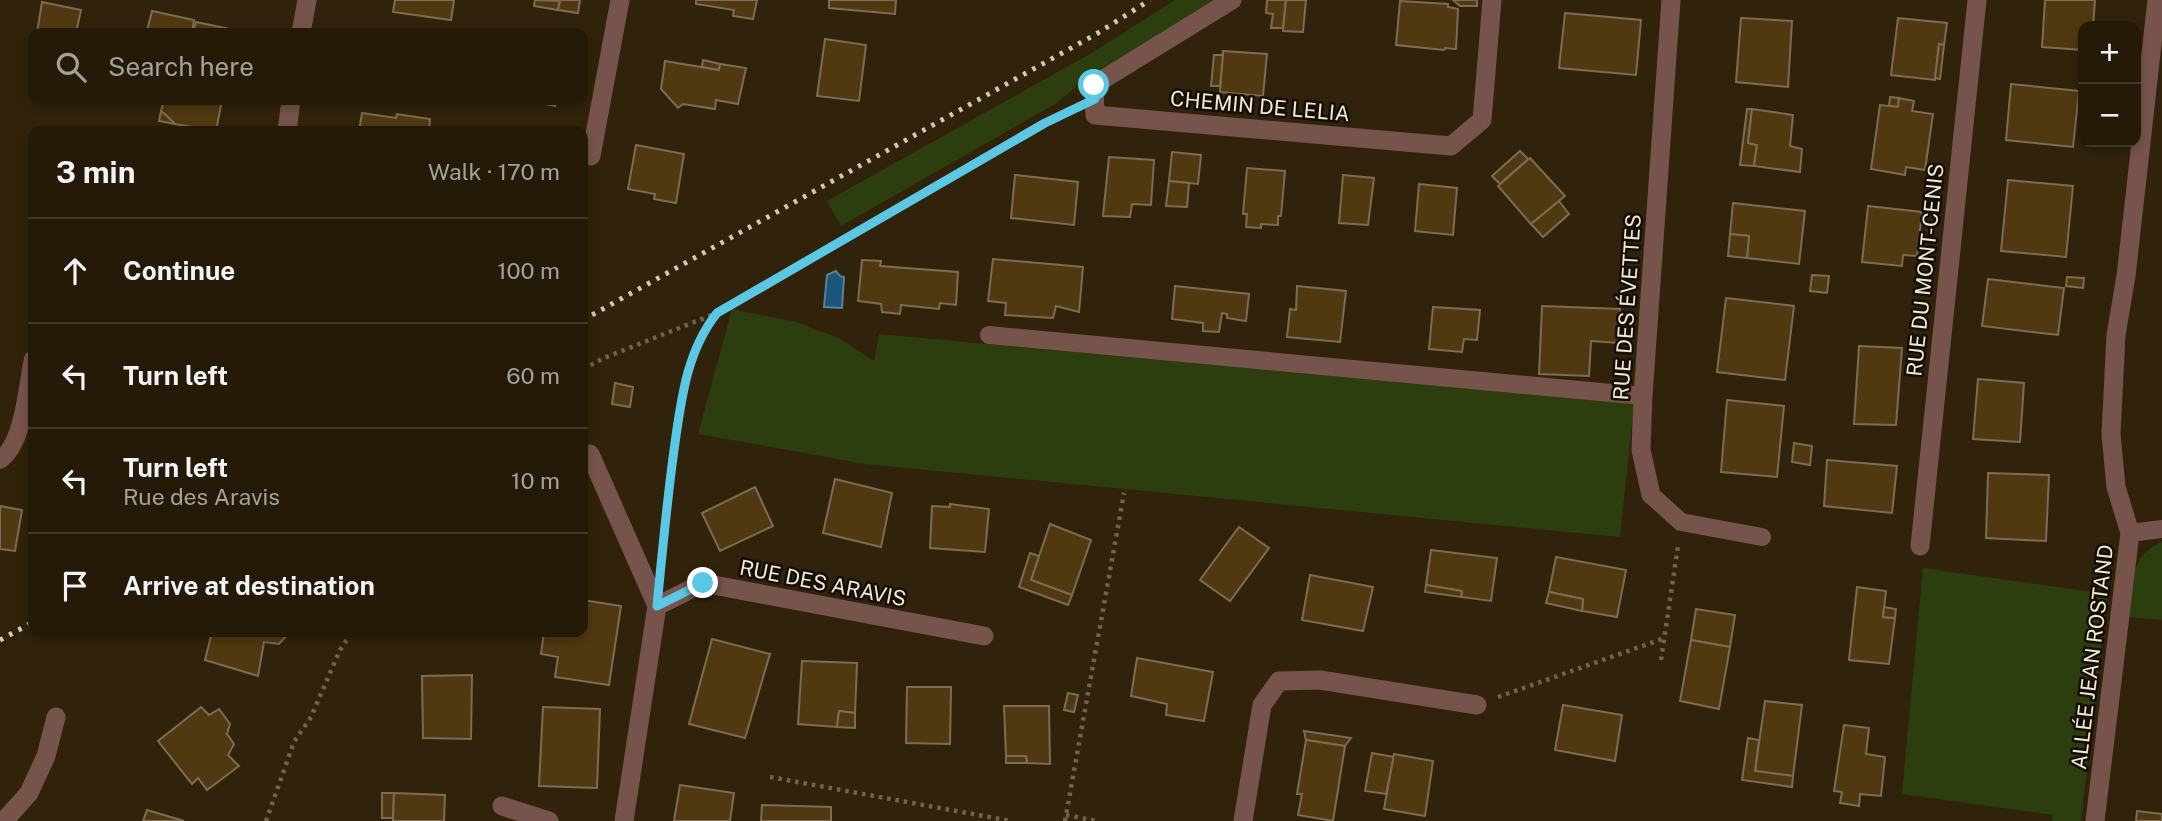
<!DOCTYPE html>
<meta charset="utf-8">
<style>
:root{--surface:#251a08;--page:#312716;--text:#f1f3f6;--muted:#a3a19c;--line:#423829}
body{margin:0;font-family:"Public Sans",sans-serif;background:var(--page);color:var(--text)}
.controls{position:absolute;right:21px;top:21px;display:grid;overflow:hidden;border-radius:14px;box-shadow:0 4px 10px #0003}
.controls button{width:63px;height:63px;display:grid;place-items:center;padding:0;border:0;border-bottom:2px solid var(--line);background:var(--surface);color:var(--text);font:35px sans-serif}
.stop{position:absolute;width:21px;height:21px;margin:-16px;border:5px solid #5ac8e5;border-radius:50%;background:#fff}
.stop.end{background:#5ac8e5;border-color:#fff;box-shadow:0 2px 7px #0008}
.list{margin:0;padding:0;list-style:none}
h2{display:flex;justify-content:space-between;align-items:center;height:91px;margin:0;padding:0 28px;font-size:30px}
h2 small{font-size:23px;font-weight:400;color:var(--muted)}
.list li{display:grid;grid-template-columns:46px 1fr auto;gap:21px;align-items:center;box-sizing:border-box;height:105px;padding:0 28px;border-top:2px solid var(--line)}
.list b{display:block;font-size:26px;white-space:nowrap}
.list p{margin:0;font-size:23px;white-space:nowrap;color:var(--muted)}
.list em{font-size:23px;font-style:normal;color:var(--muted)}
.icon{flex:none;width:38px;height:38px;fill:none;stroke:currentColor;stroke-width:2;stroke-linecap:round;stroke-linejoin:round}
.map{position:relative;flex:none;width:2162px;height:821px;overflow:hidden}
.search{position:absolute;background:var(--surface);box-shadow:0 4px 10px #0003;left:28px;top:28px;width:560px;height:77px;display:flex;align-items:center;gap:18px;box-sizing:border-box;padding:0 24px;border-radius:14px;color:var(--muted);font-size:26px}
.panel{position:absolute;background:var(--surface);box-shadow:0 4px 10px #0003;left:28px;top:126px;width:560px;height:511px;border-radius:14px}
.map>svg:first-child{display:block}
.green{fill:#2c3e0e}
.water{fill:#1a557a;stroke:#5a8196;stroke-width:2}
.building{fill:#503911;stroke:#7c6c53;stroke-width:2}
.lines{fill:none;stroke-linecap:round;stroke-linejoin:round}
.path{stroke:#6f634e;stroke-width:4.5;stroke-dasharray:3.5 5;stroke-linecap:butt}
.service{stroke:#76534b;stroke-width:18}
.minor{stroke:#76534b;stroke-width:19}
.rail{stroke:#d2c8b8;stroke-width:5;stroke-dasharray:3.5 7;stroke-linecap:butt}
.route{stroke:#5ac8e5;stroke-width:9}
.labels{text-anchor:middle;dominant-baseline:central;stroke-width:5;stroke-linejoin:round;paint-order:stroke}
.street-label{font-size:21px;fill:#f0e7d9;stroke:#140e05}
</style>
<div class="map">
<svg width="2162" height="821" viewBox="0 0 2162 821">
<rect width="100%" height="100%" fill="#31230b"/>
<g class="green">
<polygon points="1175,0 1220,0 1089,76 1055,104 841,226 827,201 1090,54"/>
<polygon points="732,309 796,322 839,338 874,361 879,334 1634,404 1620,537 865,464 698,434"/>
<path d="M2162,542V620L2127,617C2131,588 2130,554 2162,542Z"/>
<polygon points="1923,568 2107,594 2081,821 2052,821 2053,815 1902,794"/>
</g>
<polygon class="water" points="836,271 840,276 844,277 842,308 824,307 827,275"/>
<g class="building">
<polygon points="395,0 454,0 451,20 393,12"/>
<polygon points="535,0 560,1 558,10 534,6"/>
<polygon points="554,0 580,0 578,13 558,10 560,1"/>
<polygon points="696,0 757,0 753,19 733,16 734,10 696,4"/>
<polygon points="829,0 896,0 895,14 829,8"/>
<polygon points="1267,0 1286,0 1283,28 1271,28 1273,14 1266,13"/>
<polygon points="1286,0 1306,0 1303,32 1283,31"/>
<polygon points="1453,0 1477,0 1477,6 1460,6"/>
<polygon points="2045,0 2095,0 2093,26 2083,26 2083,50 2042,47"/>
<polygon points="1400,1 1448,4 1448,7 1458,9 1456,49 1445,48 1444,50 1396,45"/>
<polygon points="42,2 81,10 76,33 37,33"/>
<polygon points="152,11 194,20 192,33 147,31"/>
<polygon points="1565,13 1641,20 1636,75 1559,68"/>
<polygon points="1741,18 1792,21 1788,87 1736,82"/>
<polygon points="1898,18 1947,23 1944,45 1939,44 1935,80 1891,75"/>
<polygon points="196,22 249,33 193,33"/>
<polygon points="825,39 866,45 859,101 817,96"/>
<polygon points="1939,44 1944,45 1940,79 1935,78"/>
<polygon points="1223,51 1267,54 1263,96 1220,92"/>
<polygon points="1214,55 1223,55 1220,86 1211,86"/>
<polygon points="703,60 720,64 719,70 702,67"/>
<polygon points="665,61 719,70 720,64 746,68 738,104 716,100 715,109 683,104 678,108 661,89"/>
<polygon points="2011,84 2079,91 2073,147 2006,140"/>
<polygon points="1890,97 1899,98 1898,107 1889,106"/>
<polygon points="1899,98 1914,101 1912,111 1933,114 1925,170 1906,167 1905,175 1871,169 1880,105 1898,107"/>
<polygon points="164,100 222,100 216,131 175,124 161,111"/>
<polygon points="537,100 557,100 555,106 536,102"/>
<polygon points="1747,109 1752,109 1748,143 1757,145 1754,166 1740,165"/>
<polygon points="1752,109 1793,115 1790,146 1802,149 1800,172 1754,166 1757,145 1748,143"/>
<polygon points="161,111 168,117 175,124 159,121"/>
<polygon points="362,113 396,118 397,114 430,119 429,131 359,131"/>
<polygon points="636,145 684,154 676,203 654,199 655,194 628,189"/>
<polygon points="1520,151 1528,159 1500,184 1492,176"/>
<polygon points="1172,152 1201,155 1198,184 1169,181"/>
<polygon points="1109,157 1154,160 1151,205 1132,204 1130,217 1103,216"/>
<polygon points="1530,158 1565,196 1531,224 1498,186"/>
<polygon points="1247,168 1285,171 1281,216 1278,216 1278,225 1261,224 1261,228 1246,227 1247,214 1243,214"/>
<polygon points="1015,175 1078,182 1074,225 1011,218"/>
<polygon points="1343,175 1374,178 1368,225 1339,223"/>
<polygon points="2008,180 2073,186 2066,257 2001,251"/>
<polygon points="1169,181 1189,183 1187,207 1166,206"/>
<polygon points="1419,184 1457,188 1453,235 1415,231"/>
<polygon points="1559,201 1569,214 1543,237 1531,224"/>
<polygon points="1733,203 1805,211 1799,264 1747,258 1749,236 1730,234"/>
<polygon points="1868,206 1922,212 1917,256 1903,255 1902,266 1862,262"/>
<polygon points="1730,234 1749,236 1747,258 1728,256"/>
<polygon points="993,259 1083,267 1079,312 1056,306 1053,318 1005,315 1006,303 988,301"/>
<polygon points="862,260 881,261 880,266 958,272 956,305 940,303 939,309 901,305 900,314 882,312 881,304 858,301"/>
<polygon points="1812,275 1829,276 1827,293 1810,291"/>
<polygon points="2067,277 2084,278 2083,288 2066,286"/>
<polygon points="1988,279 2064,288 2058,335 1982,326"/>
<polygon points="1175,286 1249,294 1246,321 1227,318 1227,314 1222,313 1219,332 1203,331 1203,323 1172,319"/>
<polygon points="1297,286 1346,291 1340,342 1287,337 1290,309 1296,310"/>
<polygon points="1726,298 1794,306 1785,380 1717,372"/>
<polygon points="1542,306 1620,309 1619,343 1591,341 1589,376 1539,374"/>
<polygon points="1433,307 1480,310 1477,340 1464,339 1462,352 1429,349"/>
<polygon points="1859,346 1902,348 1896,425 1854,424"/>
<polygon points="1978,379 2024,383 2020,442 1973,439"/>
<polygon points="615,383 633,387 630,407 612,404"/>
<polygon points="1727,400 1784,406 1777,477 1721,472"/>
<polygon points="1794,443 1812,446 1810,465 1792,462"/>
<polygon points="1827,460 1897,466 1892,513 1824,506"/>
<polygon points="1988,473 2049,475 2046,541 1986,538"/>
<polygon points="835,479 892,493 881,547 823,533"/>
<polygon points="755,487 773,526 720,551 702,513"/>
<polygon points="950,504 989,509 985,552 930,548 932,506 950,507"/>
<polygon points="0,506 22,510 15,551 0,549"/>
<polygon points="1050,524 1091,540 1072,595 1031,580"/>
<polygon points="1239,527 1269,548 1230,601 1200,580"/>
<polygon points="1431,550 1497,558 1491,601 1461,597 1462,591 1426,585"/>
<polygon points="1030,553 1039,556 1031,580 1072,595 1068,605 1019,587"/>
<polygon points="1556,557 1626,570 1617,617 1582,611 1583,599 1549,592"/>
<polygon points="1310,575 1373,587 1363,631 1302,620"/>
<polygon points="1426,585 1462,591 1461,597 1425,592"/>
<polygon points="1857,587 1886,591 1883,617 1895,618 1889,664 1849,660"/>
<polygon points="1549,592 1583,599 1582,611 1546,603"/>
<polygon points="583,600 621,606 609,685 555,677 558,657 541,654 544,632 583,632"/>
<polygon points="1884,607 1896,609 1895,618 1883,617"/>
<polygon points="1696,609 1735,615 1730,647 1691,640"/>
<polygon points="212,632 287,632 288,634 279,644 264,642 258,676 205,660"/>
<polygon points="712,639 770,654 745,738 689,724"/>
<polygon points="1691,640 1730,647 1719,709 1680,701"/>
<polygon points="1137,658 1213,672 1204,721 1166,715 1167,704 1131,696"/>
<polygon points="802,661 857,663 855,713 839,711 837,727 798,724"/>
<polygon points="472,675 471,739 423,738 422,676"/>
<polygon points="907,687 951,687 950,744 906,743"/>
<polygon points="1068,693 1078,695 1074,712 1064,710"/>
<polygon points="1765,701 1802,705 1793,776 1755,771"/>
<polygon points="1563,705 1622,715 1615,761 1555,750"/>
<polygon points="1004,706 1049,706 1050,764 1027,763 1026,756 1006,756"/>
<polygon points="201,707 209,715 219,709 230,724 227,734 234,744 228,755 239,766 207,790 198,778 192,784 158,741"/>
<polygon points="543,707 600,709 597,788 539,786"/>
<polygon points="839,711 855,713 855,728 837,727"/>
<polygon points="1844,725 1869,728 1866,754 1885,757 1881,796 1860,794 1859,806 1840,803 1842,792 1834,791"/>
<polygon points="1304,731 1351,738 1345,746 1306,740"/>
<polygon points="1748,738 1759,740 1755,771 1793,776 1792,787 1742,780"/>
<polygon points="1306,740 1345,746 1333,821 1298,815 1302,794 1297,794"/>
<polygon points="1372,753 1394,757 1386,794 1365,791"/>
<polygon points="1394,754 1433,761 1425,816 1384,809"/>
<polygon points="1006,756 1026,756 1027,763 1006,763"/>
<polygon points="680,785 734,793 730,821 674,821"/>
<polygon points="382,793 394,793 393,818 382,818"/>
<polygon points="394,793 445,795 444,821 393,821"/>
<polygon points="762,805 831,807 831,821 761,821"/>
<polygon points="147,810 184,821 143,821"/>
<polygon points="2137,811 2162,814 2162,821 2136,821"/>
</g>
<g class="lines">
<g class="path">
<polyline points="583,369 604,358 717,313"/>
<path d="M663,553C670,482 673,368 717,313L1045,123L1070,111"/>
<polyline points="1661,660 1678,546"/>
<polyline points="1498,697 1665,638"/>
<polyline points="770,777 1011,821"/>
<polyline points="1066,815 1097,821"/>
<polyline points="266,821 294,742 311,717 340,650 352,632"/>
<polyline points="1065,821 1124,493"/>
</g>
<g class="service">
<polyline points="989,335 1643,396"/>
<path d="M0,460C24,443 27,387 33,359"/>
<polyline points="1651,495 1681,522 1762,537"/>
<polyline points="2130,533 2162,529"/>
</g>
<g class="minor">
<polyline points="1232,0 1094,85 1095,115 1451,146 1482,120 1492,0"/>
<polyline points="301,33 307,0"/>
<polyline points="287,131 291,100"/>
<polyline points="591,156 620,0"/>
<polyline points="590,454 657,606 624,821"/>
<polyline points="1651,495 1641,450 1643,396 1671,0"/>
<polyline points="1920,546 1977,0"/>
<polyline points="657,606 703,583 984,636"/>
<polyline points="502,806 549,821"/>
<polyline points="4,821 29,793 46,756 56,717"/>
<polyline points="1243,821 1262,705 1279,681 1320,680 1477,705"/>
<polyline points="2095,821 2130,533 2116,487 2111,434 2116,335 2126,276 2157,0"/>
</g>
<g class="rail">
<polyline points="583,320 1098,33 1150,0"/>
<polyline points="0,640 33,622"/>
</g>
</g>
<g class="lines">
<path class="route" d="M703,583L657,606C662,554 667,501 674,450C681,401 686,352 717,313L1045,123L1095,99L1094,85"/>
</g>
<g class="labels">
<g class="street-label">
<text transform="translate(1260 106) rotate(5)">CHEMIN DE LELIA</text>
<text transform="translate(1925 270) rotate(-84)">RUE DU MONT-CENIS</text>
<text transform="translate(1627 307) rotate(-86)">RUE DES ÉVETTES</text>
<text transform="translate(823 583) rotate(11)">RUE DES ARAVIS</text>
<text transform="translate(2092 657) rotate(-83)">ALLÉE JEAN ROSTAND</text>
</g>
</g>
</svg>
<div class="controls">
<button>+</button>
<button>−</button>
</div>
<div class="stop" style="left:1094px;top:85px"></div>
<div class="stop end" style="left:703px;top:583px"></div>
<div class="search"><svg class="icon" aria-label="search" viewBox="0 0 24 24"><circle cx="10" cy="10" r="6"/><path d="M15 15l6 6"/></svg>Search here</div>
<section class="panel">
<h2>3 min<small>Walk · 170 m</small></h2>
<ul class="list">
<li><svg class="icon" aria-label="ahead" viewBox="0 0 24 24"><path d="M12 20V5M6 11l6-6 6 6"/></svg><div><b>Continue</b></div><em>100 m</em></li>
<li><svg class="icon" aria-label="left" viewBox="0 0 24 24"><path d="M17 20v-9H6M10 6l-5 5 5 5"/></svg><div><b>Turn left</b></div><em>60 m</em></li>
<li><svg class="icon" aria-label="left" viewBox="0 0 24 24"><path d="M17 20v-9H6M10 6l-5 5 5 5"/></svg><div><b>Turn left</b><p>Rue des Aravis</p></div><em>10 m</em></li>
<li><svg class="icon" aria-label="arrive" viewBox="0 0 24 24"><path d="M6 21V4h12l-3 4 3 4H6"/></svg><div><b>Arrive at destination</b></div></li>
</ul>
</section>
</div>
